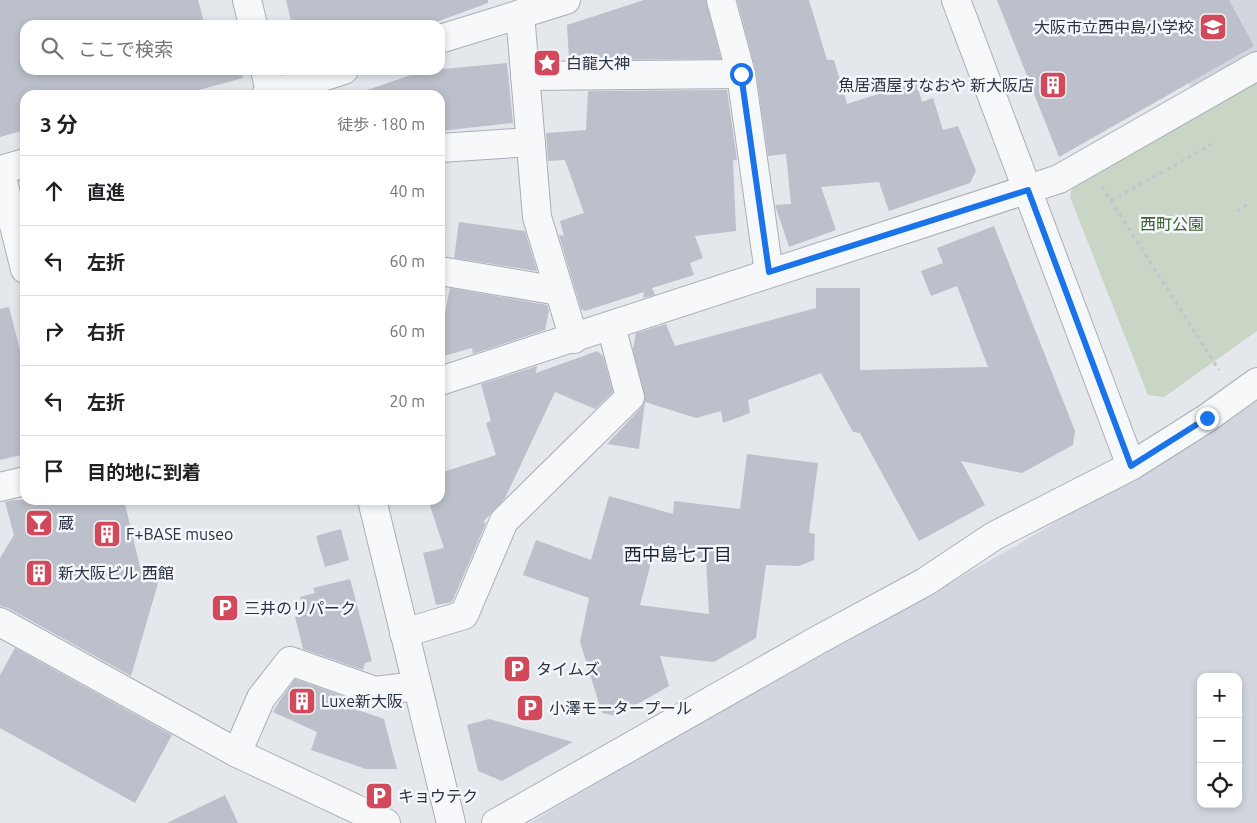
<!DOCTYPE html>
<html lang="ja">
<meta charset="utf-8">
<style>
:root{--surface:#fff;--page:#f6f6f6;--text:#202124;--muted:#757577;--line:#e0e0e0}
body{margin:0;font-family:Ubuntu,"Noto Sans JP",sans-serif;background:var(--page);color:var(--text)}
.controls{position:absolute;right:15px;bottom:15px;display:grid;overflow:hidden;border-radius:10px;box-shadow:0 2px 8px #0003}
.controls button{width:45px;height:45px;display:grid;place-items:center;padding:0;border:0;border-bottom:1px solid var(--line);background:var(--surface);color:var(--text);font:25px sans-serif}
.stop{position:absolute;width:15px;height:15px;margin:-11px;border:4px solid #1a73e8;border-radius:50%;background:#fff}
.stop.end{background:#1a73e8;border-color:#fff;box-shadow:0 1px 5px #0008}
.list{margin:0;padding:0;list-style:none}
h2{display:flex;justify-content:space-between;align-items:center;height:65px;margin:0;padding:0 20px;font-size:21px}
h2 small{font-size:16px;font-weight:400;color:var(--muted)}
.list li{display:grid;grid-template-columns:32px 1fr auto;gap:15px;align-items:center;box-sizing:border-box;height:70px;padding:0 20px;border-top:1px solid var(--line)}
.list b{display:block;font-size:19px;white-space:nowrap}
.list em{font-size:16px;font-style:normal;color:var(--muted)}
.icon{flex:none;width:28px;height:28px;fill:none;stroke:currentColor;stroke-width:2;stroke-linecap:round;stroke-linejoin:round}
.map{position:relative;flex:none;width:1257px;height:823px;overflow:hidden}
.search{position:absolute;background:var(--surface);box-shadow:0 2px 8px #0003;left:20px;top:20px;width:425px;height:55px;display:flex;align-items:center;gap:12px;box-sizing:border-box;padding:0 18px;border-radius:15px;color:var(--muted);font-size:19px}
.panel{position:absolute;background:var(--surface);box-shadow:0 2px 8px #0003;left:20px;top:90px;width:425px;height:415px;border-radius:15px}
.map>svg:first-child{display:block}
.built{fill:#d2d6de;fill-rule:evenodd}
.green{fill:#c9d6c5}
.building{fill:#bbc0ca;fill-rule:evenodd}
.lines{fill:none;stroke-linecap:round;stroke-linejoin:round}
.minor-casing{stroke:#a9aeb7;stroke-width:30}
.path{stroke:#c2c5cb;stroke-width:3;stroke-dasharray:4 4;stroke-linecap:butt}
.minor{stroke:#f7f8fa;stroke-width:28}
.route{stroke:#1a73e8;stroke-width:6}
.labels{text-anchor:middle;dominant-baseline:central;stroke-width:5;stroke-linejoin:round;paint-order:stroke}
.poi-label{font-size:16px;fill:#2b3445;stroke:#f4f6f9;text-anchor:start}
.park-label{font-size:16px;fill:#3f6138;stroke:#f4f6f9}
.neighbourhood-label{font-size:18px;fill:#1d2536;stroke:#f4f6f9}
</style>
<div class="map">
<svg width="1257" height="823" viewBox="0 0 1257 823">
<rect width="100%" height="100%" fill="#e4e7ec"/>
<g class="built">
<polygon points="1158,0 1257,0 1257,54 1192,92"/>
<path d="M1257,392V823H530L713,713L813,660L1007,551L1136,474ZM1201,677H1238V804H1201Z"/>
</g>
<polygon class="green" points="1257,77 1257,331 1164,397 1148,395 1070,197 1073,183"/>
<g class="building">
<polygon points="0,0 198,0 204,22 193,25 25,25 25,70 241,70 243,78 180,95 25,95 25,130 0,137"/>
<polygon points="286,0 488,0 488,3 428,25 292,25"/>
<polygon points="644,0 706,0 721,59 569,60 567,25"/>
<polygon points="737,0 809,0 827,60 834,60 847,104 916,82 922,102 933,98 943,130 958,126 976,171 970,183 889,211 879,182 821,187 836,230 789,247 775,205 791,204 786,154 768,156 756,72"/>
<polygon points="997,0 1229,0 1254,46 1059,157"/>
<polygon points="507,63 513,123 440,131 440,95 365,95 364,91 411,75 411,72"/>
<polygon points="727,90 737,160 733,160 736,231 695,236 703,258 690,263 694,275 652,288 655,295 643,298 644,292 585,311 581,309 559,235 564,236 560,221 584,213 565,160 548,161 546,133 586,130 588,91"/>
<polygon points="459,222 525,231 537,271 454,258"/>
<polygon points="994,226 1075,431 1073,445 1022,473 961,461 985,505 919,541 860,433 853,432 821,373 748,400 750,413 723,423 721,411 696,418 645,402 639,449 607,444 641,408 645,401 633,349 636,333 666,324 675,346 816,308 816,288 860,288 860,370 988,367 957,286 931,296 921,271 943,263 937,248"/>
<polygon points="450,288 547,305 549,311 545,330 473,354 472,348 440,357 440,319 444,318"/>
<polygon points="9,307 25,370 25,454 0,460 0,309"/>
<polygon points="597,351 603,356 613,392 595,409 555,392 505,498 483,522 486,523 452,602 436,605 423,553 444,548 428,500 440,500 440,473 496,455 486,423 491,421 481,384 537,366 536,373"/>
<path d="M747,454L818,463L809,533L815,534L814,560L799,566L766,565L756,638L714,662L660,656L669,686L617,716L602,713L580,642L589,598L523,575L536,540L591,560L609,496L673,514L674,501L740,509ZM653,555L706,559L709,614L640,605Z"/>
<polygon points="13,500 124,500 140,567 161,573 131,676 8,608 0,606 0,558 14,535 5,502"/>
<polygon points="341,529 349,560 325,567 316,536"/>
<polygon points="350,579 372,661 365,663 363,670 303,649 295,617 305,615 300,597 315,593 313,588"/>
<polygon points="15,648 172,735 135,803 0,728 0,675"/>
<polygon points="295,679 354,700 352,708 384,719 397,769 366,769 311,750 317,732 273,712 280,700"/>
<polygon points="489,719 573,742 502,781 478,771 467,725"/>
<polygon points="225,795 238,823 167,823"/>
</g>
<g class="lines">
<g class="minor-casing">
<g id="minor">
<polyline points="247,0 253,25"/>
<polyline points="721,0 741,74 769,273"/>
<polyline points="956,0 1131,466"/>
<polyline points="520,14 537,217 574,339"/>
<polyline points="440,39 566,0"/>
<polyline points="265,70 271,95"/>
<polyline points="525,76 741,74"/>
<polyline points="266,95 344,70"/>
<polyline points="440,148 531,142"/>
<polyline points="0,170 25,269"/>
<polyline points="0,170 25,163"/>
<polyline points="440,271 559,291"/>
<polyline points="440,381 1059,179 1257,66"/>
<polyline points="0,487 25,481"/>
<polyline points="372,500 451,823"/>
<polyline points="0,622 237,753 386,823"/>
<polyline points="404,633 464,615 504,521 630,397 611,326"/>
<polyline points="237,753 261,698 290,661 375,691 417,686"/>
<polyline points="496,823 818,640 925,582 994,536 1131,466 1207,418 1257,382"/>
</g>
</g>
<g class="path">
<polyline points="1102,187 1219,370"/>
<polyline points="1111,201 1212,144"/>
<polyline points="1237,211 1250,203"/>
</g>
<use href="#minor" class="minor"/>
</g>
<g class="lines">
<polyline class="route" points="741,74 769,272 1028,190 1131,466 1207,418"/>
</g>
<defs>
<g id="school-square" transform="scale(1.4375)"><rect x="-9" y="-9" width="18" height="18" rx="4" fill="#d1495b" stroke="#f4f6f9"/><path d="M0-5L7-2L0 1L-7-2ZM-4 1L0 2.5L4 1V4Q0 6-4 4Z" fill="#fff"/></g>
<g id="sight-square" transform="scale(1.4375)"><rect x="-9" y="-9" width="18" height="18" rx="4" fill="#d1495b" stroke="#f4f6f9"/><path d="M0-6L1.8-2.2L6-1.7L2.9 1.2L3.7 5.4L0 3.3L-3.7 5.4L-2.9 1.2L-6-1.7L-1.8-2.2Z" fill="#fff"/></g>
<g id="building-square" transform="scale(1.4375)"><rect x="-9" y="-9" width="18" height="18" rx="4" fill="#d1495b" stroke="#f4f6f9"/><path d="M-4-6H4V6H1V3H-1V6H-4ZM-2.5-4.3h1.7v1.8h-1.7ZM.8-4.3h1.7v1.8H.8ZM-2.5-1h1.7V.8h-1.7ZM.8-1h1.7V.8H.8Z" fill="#fff"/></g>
<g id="bar-square" transform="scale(1.4375)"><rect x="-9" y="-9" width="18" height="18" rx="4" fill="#d1495b" stroke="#f4f6f9"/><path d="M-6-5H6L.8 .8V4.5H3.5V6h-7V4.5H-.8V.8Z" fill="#fff"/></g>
<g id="parking-square" transform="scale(1.4375)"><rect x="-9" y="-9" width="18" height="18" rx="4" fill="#d1495b" stroke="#f4f6f9"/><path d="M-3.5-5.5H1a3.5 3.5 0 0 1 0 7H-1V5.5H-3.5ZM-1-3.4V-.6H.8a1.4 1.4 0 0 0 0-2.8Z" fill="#fff"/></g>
</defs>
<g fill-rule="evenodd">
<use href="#school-square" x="1213" y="27"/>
<use href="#sight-square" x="547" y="63"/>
<use href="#building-square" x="1053" y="85"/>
<use href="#bar-square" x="39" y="523"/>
<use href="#building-square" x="107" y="534"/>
<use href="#building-square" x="39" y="573"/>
<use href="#parking-square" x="225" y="608"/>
<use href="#parking-square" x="517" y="669"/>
<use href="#building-square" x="302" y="701"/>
<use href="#parking-square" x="530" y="708"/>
<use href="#parking-square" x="379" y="796"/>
</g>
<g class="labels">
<g class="poi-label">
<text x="1194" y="27" text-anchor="end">大阪市立西中島小学校</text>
<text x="566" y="63">白龍大神</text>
<text x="1034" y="85" text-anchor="end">魚居酒屋すなおや 新大阪店</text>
<text x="58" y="523">蔵</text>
<text x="126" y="534">F+BASE museo</text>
<text x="58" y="573">新大阪ビル 西館</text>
<text x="244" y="608">三井のリパーク</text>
<text x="536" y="669">タイムズ</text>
<text x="321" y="701">Luxe新大阪</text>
<text x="549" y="708">小澤モータープール</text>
<text x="398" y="796">キョウテク</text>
</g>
<g class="park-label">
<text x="1172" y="224">西町公園</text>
</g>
<g class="neighbourhood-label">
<text x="678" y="554">西中島七丁目</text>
</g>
</g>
</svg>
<div class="controls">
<button>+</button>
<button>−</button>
<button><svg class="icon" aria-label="locate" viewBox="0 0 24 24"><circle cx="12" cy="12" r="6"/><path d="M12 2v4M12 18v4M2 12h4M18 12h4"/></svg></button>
</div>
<div class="stop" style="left:741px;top:74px"></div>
<div class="stop end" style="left:1207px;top:418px"></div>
<div class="search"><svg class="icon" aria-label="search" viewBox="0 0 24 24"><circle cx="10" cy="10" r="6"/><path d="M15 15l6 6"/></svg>ここで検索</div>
<section class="panel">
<h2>3 分<small>徒歩 · 180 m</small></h2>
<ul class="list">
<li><svg class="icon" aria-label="ahead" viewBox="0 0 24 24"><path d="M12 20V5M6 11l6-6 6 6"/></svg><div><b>直進</b></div><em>40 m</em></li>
<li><svg class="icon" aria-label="left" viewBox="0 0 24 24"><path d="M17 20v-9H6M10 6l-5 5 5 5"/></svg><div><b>左折</b></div><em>60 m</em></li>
<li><svg class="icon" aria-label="right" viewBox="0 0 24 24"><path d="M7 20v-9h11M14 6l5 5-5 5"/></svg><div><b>右折</b></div><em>60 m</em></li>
<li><svg class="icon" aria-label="left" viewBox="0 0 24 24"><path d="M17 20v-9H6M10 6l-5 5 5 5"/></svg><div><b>左折</b></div><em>20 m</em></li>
<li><svg class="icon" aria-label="arrive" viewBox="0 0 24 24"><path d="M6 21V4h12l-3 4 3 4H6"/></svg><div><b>目的地に到着</b></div></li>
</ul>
</section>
</div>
